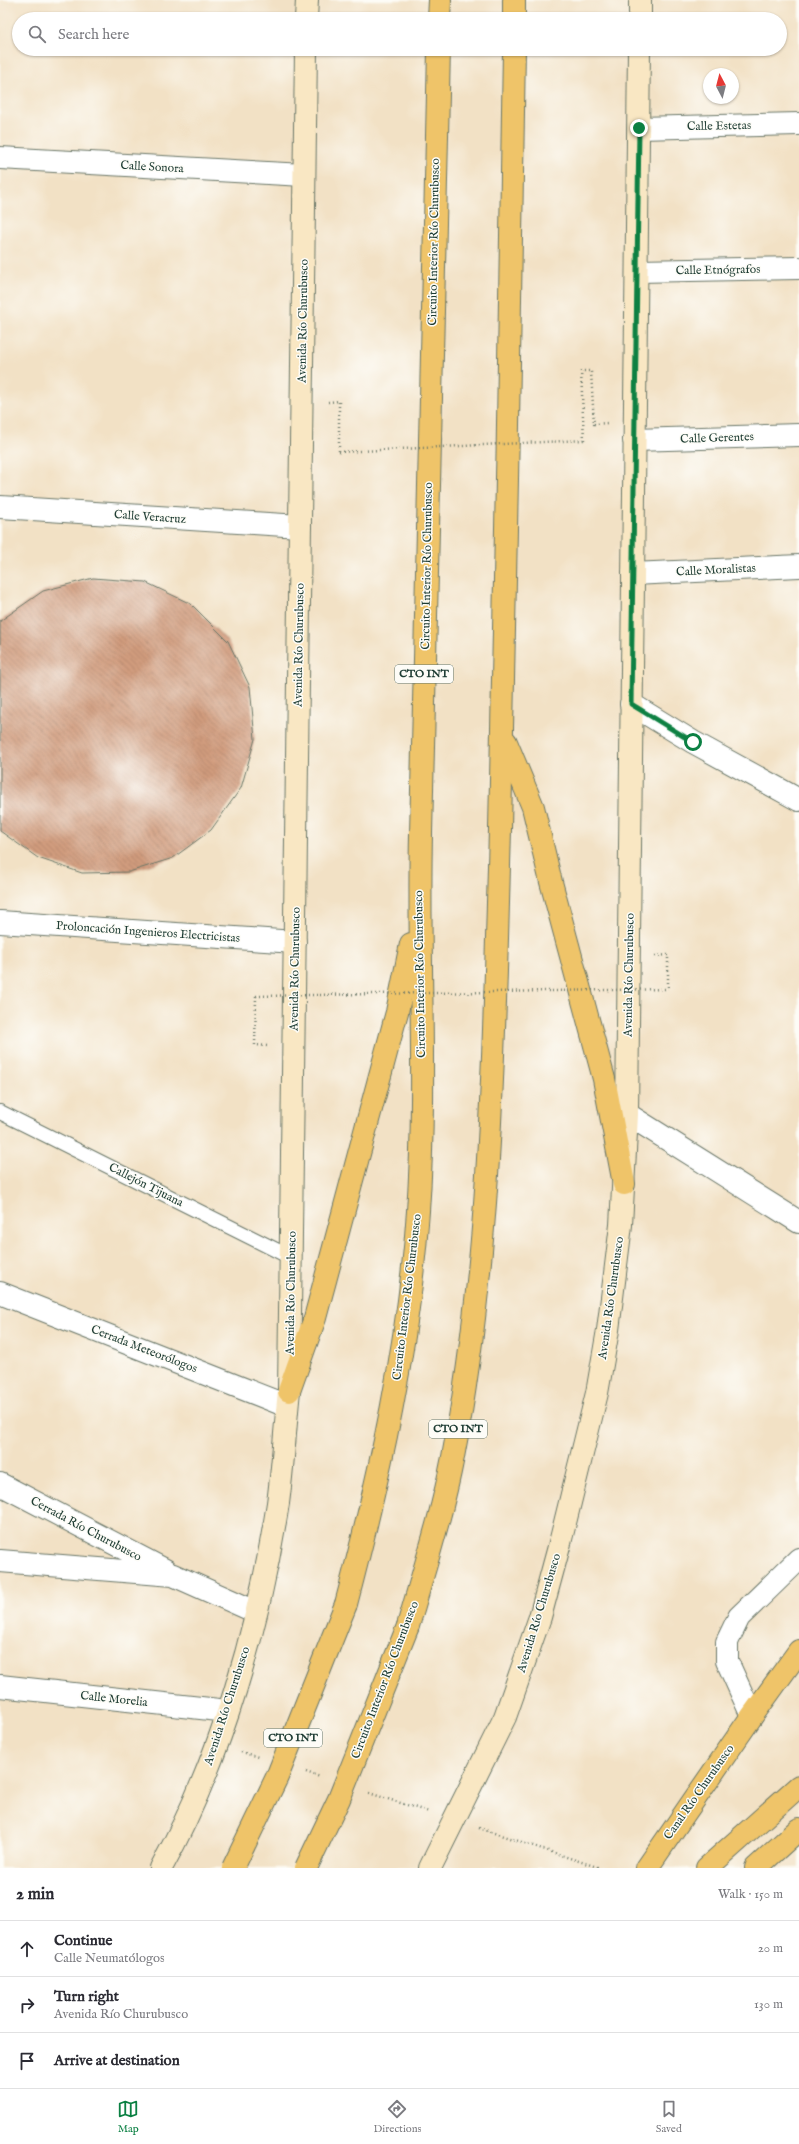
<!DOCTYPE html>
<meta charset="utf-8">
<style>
:root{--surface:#fff;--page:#f2f2f3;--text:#2b2b33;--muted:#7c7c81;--line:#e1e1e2;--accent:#0b8043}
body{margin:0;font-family:"IM FELL English",serif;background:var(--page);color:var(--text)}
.compass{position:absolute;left:703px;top:68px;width:36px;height:36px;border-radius:50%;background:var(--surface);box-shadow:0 1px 3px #0004;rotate:353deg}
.stop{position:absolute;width:12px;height:12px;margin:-9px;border:3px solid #0b8043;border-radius:50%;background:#fff}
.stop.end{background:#0b8043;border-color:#fff;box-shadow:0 1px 4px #0008}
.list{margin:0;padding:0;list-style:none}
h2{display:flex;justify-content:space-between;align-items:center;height:52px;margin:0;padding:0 16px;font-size:17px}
h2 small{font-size:13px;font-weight:400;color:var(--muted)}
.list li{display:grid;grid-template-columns:26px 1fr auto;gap:12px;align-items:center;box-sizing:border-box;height:56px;padding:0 16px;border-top:1px solid var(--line)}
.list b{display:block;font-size:15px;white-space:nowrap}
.list p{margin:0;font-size:13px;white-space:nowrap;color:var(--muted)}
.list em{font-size:13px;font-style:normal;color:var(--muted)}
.icon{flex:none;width:22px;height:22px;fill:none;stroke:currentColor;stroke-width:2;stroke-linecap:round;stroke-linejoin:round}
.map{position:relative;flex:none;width:799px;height:1868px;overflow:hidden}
.search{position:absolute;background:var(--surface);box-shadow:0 1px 3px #0004;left:12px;right:12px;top:12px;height:44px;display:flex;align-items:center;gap:10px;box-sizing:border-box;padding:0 14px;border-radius:22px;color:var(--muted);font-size:15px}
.sheet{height:220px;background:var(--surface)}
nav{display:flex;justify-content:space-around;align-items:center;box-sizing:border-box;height:56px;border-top:1px solid var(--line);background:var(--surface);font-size:11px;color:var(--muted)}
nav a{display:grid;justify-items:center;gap:2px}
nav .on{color:var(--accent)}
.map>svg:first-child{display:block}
.building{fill:url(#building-back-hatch)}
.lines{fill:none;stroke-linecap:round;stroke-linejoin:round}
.service-casing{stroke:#697667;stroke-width:16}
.minor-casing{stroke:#697667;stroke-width:24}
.tertiary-casing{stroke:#697667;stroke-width:24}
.secondary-casing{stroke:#697667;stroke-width:24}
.primary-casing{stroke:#697667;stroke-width:24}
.motorway-casing{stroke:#697667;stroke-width:24}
.path{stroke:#697667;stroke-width:2.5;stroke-dasharray:1 3;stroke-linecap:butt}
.service{stroke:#fff;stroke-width:14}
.minor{stroke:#fff;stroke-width:22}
.tertiary{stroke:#fff;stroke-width:22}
.secondary{stroke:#f9e7c3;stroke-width:22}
.primary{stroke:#efc469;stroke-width:22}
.motorway{stroke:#efc469;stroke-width:22}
.motorway-bridge-casing{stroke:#697667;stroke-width:24;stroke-linecap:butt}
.path-bridge{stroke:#697667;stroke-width:2.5;stroke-dasharray:1 3;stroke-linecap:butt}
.motorway-bridge{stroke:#efc469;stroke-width:22}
.route{stroke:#0b8043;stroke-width:5}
.labels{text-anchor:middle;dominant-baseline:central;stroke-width:3;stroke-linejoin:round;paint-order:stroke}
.shield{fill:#fdfcf7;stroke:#62766e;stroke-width:1}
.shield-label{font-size:11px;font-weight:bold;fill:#1f3d34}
.street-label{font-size:12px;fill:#1f3d34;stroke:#fdfcf7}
</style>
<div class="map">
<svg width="799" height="1868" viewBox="0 0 799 1868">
<defs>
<pattern id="building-back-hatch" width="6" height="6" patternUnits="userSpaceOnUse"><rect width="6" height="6" fill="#d19c7e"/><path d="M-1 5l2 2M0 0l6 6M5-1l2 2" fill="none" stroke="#a98068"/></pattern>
</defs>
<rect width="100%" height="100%" fill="#fdfcf7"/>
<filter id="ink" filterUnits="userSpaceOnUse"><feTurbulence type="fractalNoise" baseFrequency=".025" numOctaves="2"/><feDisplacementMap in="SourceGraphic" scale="8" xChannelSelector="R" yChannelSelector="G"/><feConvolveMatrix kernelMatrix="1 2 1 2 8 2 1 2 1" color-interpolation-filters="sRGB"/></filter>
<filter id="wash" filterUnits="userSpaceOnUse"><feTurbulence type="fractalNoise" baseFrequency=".012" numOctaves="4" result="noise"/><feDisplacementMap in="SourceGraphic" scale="16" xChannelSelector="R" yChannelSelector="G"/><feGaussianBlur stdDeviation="0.9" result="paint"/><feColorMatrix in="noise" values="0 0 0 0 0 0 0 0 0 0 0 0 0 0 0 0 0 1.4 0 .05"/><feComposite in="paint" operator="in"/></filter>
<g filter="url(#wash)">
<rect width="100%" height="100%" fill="#f2e1c5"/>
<g id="blocks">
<polygon class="building" points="93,578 145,582 191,604 228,641 250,687 255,739 241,788 211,830 173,858 129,872 82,873 38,858 0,831 0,621 43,591"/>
</g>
</g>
<g filter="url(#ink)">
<use href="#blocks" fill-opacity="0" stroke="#697667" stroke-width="1"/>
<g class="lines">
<g class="service-casing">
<polyline id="service" points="0,1112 292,1258"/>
</g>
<g class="minor-casing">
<g id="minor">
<polyline points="639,128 799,124"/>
<polyline points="0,158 304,175"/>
<polyline points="637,271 799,268"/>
<polyline points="634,440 799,435"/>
<polyline points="0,507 300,526"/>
<polyline points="633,574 799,566"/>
<polyline points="631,704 693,742 799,800"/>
<polyline points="0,922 295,942"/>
<polyline points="627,1114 799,1222"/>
<polyline points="0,1293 287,1406"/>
<polyline points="0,1484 165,1570"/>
<polyline points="0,1561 173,1575 256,1612"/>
<polyline points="0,1686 228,1711"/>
</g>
</g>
<g class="tertiary-casing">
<polyline id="tertiary" points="752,1716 727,1661 727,1642 739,1617 799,1559"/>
</g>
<g class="secondary-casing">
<g id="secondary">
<polyline points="306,19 307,0"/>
<polyline points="640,19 640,0"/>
<path d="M161,1868C222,1759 259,1625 278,1503C283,1466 285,1428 289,1391L306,49"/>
<polyline points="430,1868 505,1717 540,1617 560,1543 597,1393 608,1330 621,1225 627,1114 639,49"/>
</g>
</g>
<g class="primary-casing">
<g id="primary">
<polyline points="647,1868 752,1716 799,1651"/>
<polyline points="756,1868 799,1829"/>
</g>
</g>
<g class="motorway-casing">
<g id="motorway">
<polyline points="439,19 440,0"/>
<polyline points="514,19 514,0"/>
<polyline points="506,742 533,807 551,882 604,1079 624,1184"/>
<polyline points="289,1391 315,1318 397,1012 411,944"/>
<path d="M346,1604C380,1475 409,1344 418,1211C427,1086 418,960 421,834C427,572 433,311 439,49"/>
<path d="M408,1626C424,1570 442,1514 453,1457C492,1251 494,1039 500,830C507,570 509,309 514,49"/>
<polyline points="707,1868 799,1786"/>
</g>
</g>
<g class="path">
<polyline points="328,402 339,401 339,452"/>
<polyline points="584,440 581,371 591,371 594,424 608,423"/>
<polyline points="655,956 668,955 668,989"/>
<polyline points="256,996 255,1045 268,1046"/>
<polyline points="241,1752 258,1757"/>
<polyline points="306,1772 320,1777"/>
<polyline points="369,1793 429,1812"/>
<polyline points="479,1828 600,1868"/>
</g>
<use href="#service" class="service"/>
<use href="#minor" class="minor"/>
<use href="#tertiary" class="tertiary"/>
<use href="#secondary" class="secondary"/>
<use href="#primary" class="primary"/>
<use href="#motorway" class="motorway"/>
<g class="motorway-bridge-casing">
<g id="motorway-bridge">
<polyline points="233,1868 277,1777 346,1604"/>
<polyline points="306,1868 339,1799 408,1626"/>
</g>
</g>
<g class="path-bridge">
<polyline points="339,452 584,440"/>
<polyline points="256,996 668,989"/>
</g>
<use href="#motorway-bridge" class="motorway-bridge"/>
</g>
</g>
<g class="lines" filter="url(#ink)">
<polyline class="route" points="639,128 631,704 693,742"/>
</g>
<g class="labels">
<g class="shield">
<rect x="395" y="665" width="58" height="18" rx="3"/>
<rect x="429" y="1420" width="58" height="18" rx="3"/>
<rect x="264" y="1729" width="58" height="18" rx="3"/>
</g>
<g class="shield-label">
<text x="424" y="674">CTO INT</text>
<text x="458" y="1429">CTO INT</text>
<text x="293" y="1738">CTO INT</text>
</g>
<g class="street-label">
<text transform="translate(719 126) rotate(-1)">Calle Estetas</text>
<text transform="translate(152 167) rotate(3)">Calle Sonora</text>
<text transform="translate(434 242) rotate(-89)">Circuito Interior Río Churubusco</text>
<text transform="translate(718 270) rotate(-1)">Calle Etnógrafos</text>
<text transform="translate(303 321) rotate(-89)">Avenida Río Churubusco</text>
<text transform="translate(717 438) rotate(-2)">Calle Gerentes</text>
<text transform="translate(150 517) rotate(4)">Calle Veracruz</text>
<text transform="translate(427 566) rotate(-89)">Circuito Interior Río Churubusco</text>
<text transform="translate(716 570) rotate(-3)">Calle Moralistas</text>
<text transform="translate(299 645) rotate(-89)">Avenida Río Churubusco</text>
<text transform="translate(148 932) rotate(4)">Proloncación Ingenieros Electricistas</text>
<text transform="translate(295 969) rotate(-89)">Avenida Río Churubusco</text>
<text transform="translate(420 974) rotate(-91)">Circuito Interior Río Churubusco</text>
<text transform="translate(629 975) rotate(-89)">Avenida Río Churubusco</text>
<text transform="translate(146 1185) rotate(27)">Callejón Tijuana</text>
<text transform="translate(291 1293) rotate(-89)">Avenida Río Churubusco</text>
<text transform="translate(407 1297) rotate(-83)">Circuito Interior Río Churubusco</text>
<text transform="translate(611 1298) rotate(-82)">Avenida Río Churubusco</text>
<text transform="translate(144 1349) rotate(21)">Cerrada Meteorólogos</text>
<text transform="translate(86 1529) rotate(28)">Cerrada Río Churubusco</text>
<text transform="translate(539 1613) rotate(-73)">Avenida Río Churubusco</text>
<text transform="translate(385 1680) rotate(-69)">Circuito Interior Río Churubusco</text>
<text transform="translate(114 1699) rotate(6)">Calle Morelia</text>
<text transform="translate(227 1706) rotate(-72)">Avenida Río Churubusco</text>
<text transform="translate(699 1792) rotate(-55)">Canal Río Churubusco</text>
</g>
</g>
</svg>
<svg class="compass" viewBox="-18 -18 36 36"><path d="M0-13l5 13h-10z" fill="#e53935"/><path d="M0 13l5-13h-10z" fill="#7c7c81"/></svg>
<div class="stop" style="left:693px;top:742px"></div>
<div class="stop end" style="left:639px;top:128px"></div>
<div class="search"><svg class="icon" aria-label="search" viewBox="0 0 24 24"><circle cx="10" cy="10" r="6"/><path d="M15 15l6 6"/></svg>Search here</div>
</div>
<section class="sheet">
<h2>2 min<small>Walk · 150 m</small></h2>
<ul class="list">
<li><svg class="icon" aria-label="ahead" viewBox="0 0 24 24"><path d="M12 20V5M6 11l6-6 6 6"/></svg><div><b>Continue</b><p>Calle Neumatólogos</p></div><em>20 m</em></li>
<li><svg class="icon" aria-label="right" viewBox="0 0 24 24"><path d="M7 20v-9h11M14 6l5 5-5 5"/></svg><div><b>Turn right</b><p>Avenida Río Churubusco</p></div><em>130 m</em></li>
<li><svg class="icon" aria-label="arrive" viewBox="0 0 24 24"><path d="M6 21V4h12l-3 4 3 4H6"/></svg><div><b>Arrive at destination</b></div></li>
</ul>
</section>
<nav>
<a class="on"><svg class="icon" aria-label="map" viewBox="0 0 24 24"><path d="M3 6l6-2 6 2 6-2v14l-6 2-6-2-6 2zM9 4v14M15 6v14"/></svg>Map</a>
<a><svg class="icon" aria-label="directions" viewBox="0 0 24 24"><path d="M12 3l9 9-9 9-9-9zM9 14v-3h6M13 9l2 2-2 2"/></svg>Directions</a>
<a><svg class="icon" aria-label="saved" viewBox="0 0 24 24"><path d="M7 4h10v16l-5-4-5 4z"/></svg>Saved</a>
</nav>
